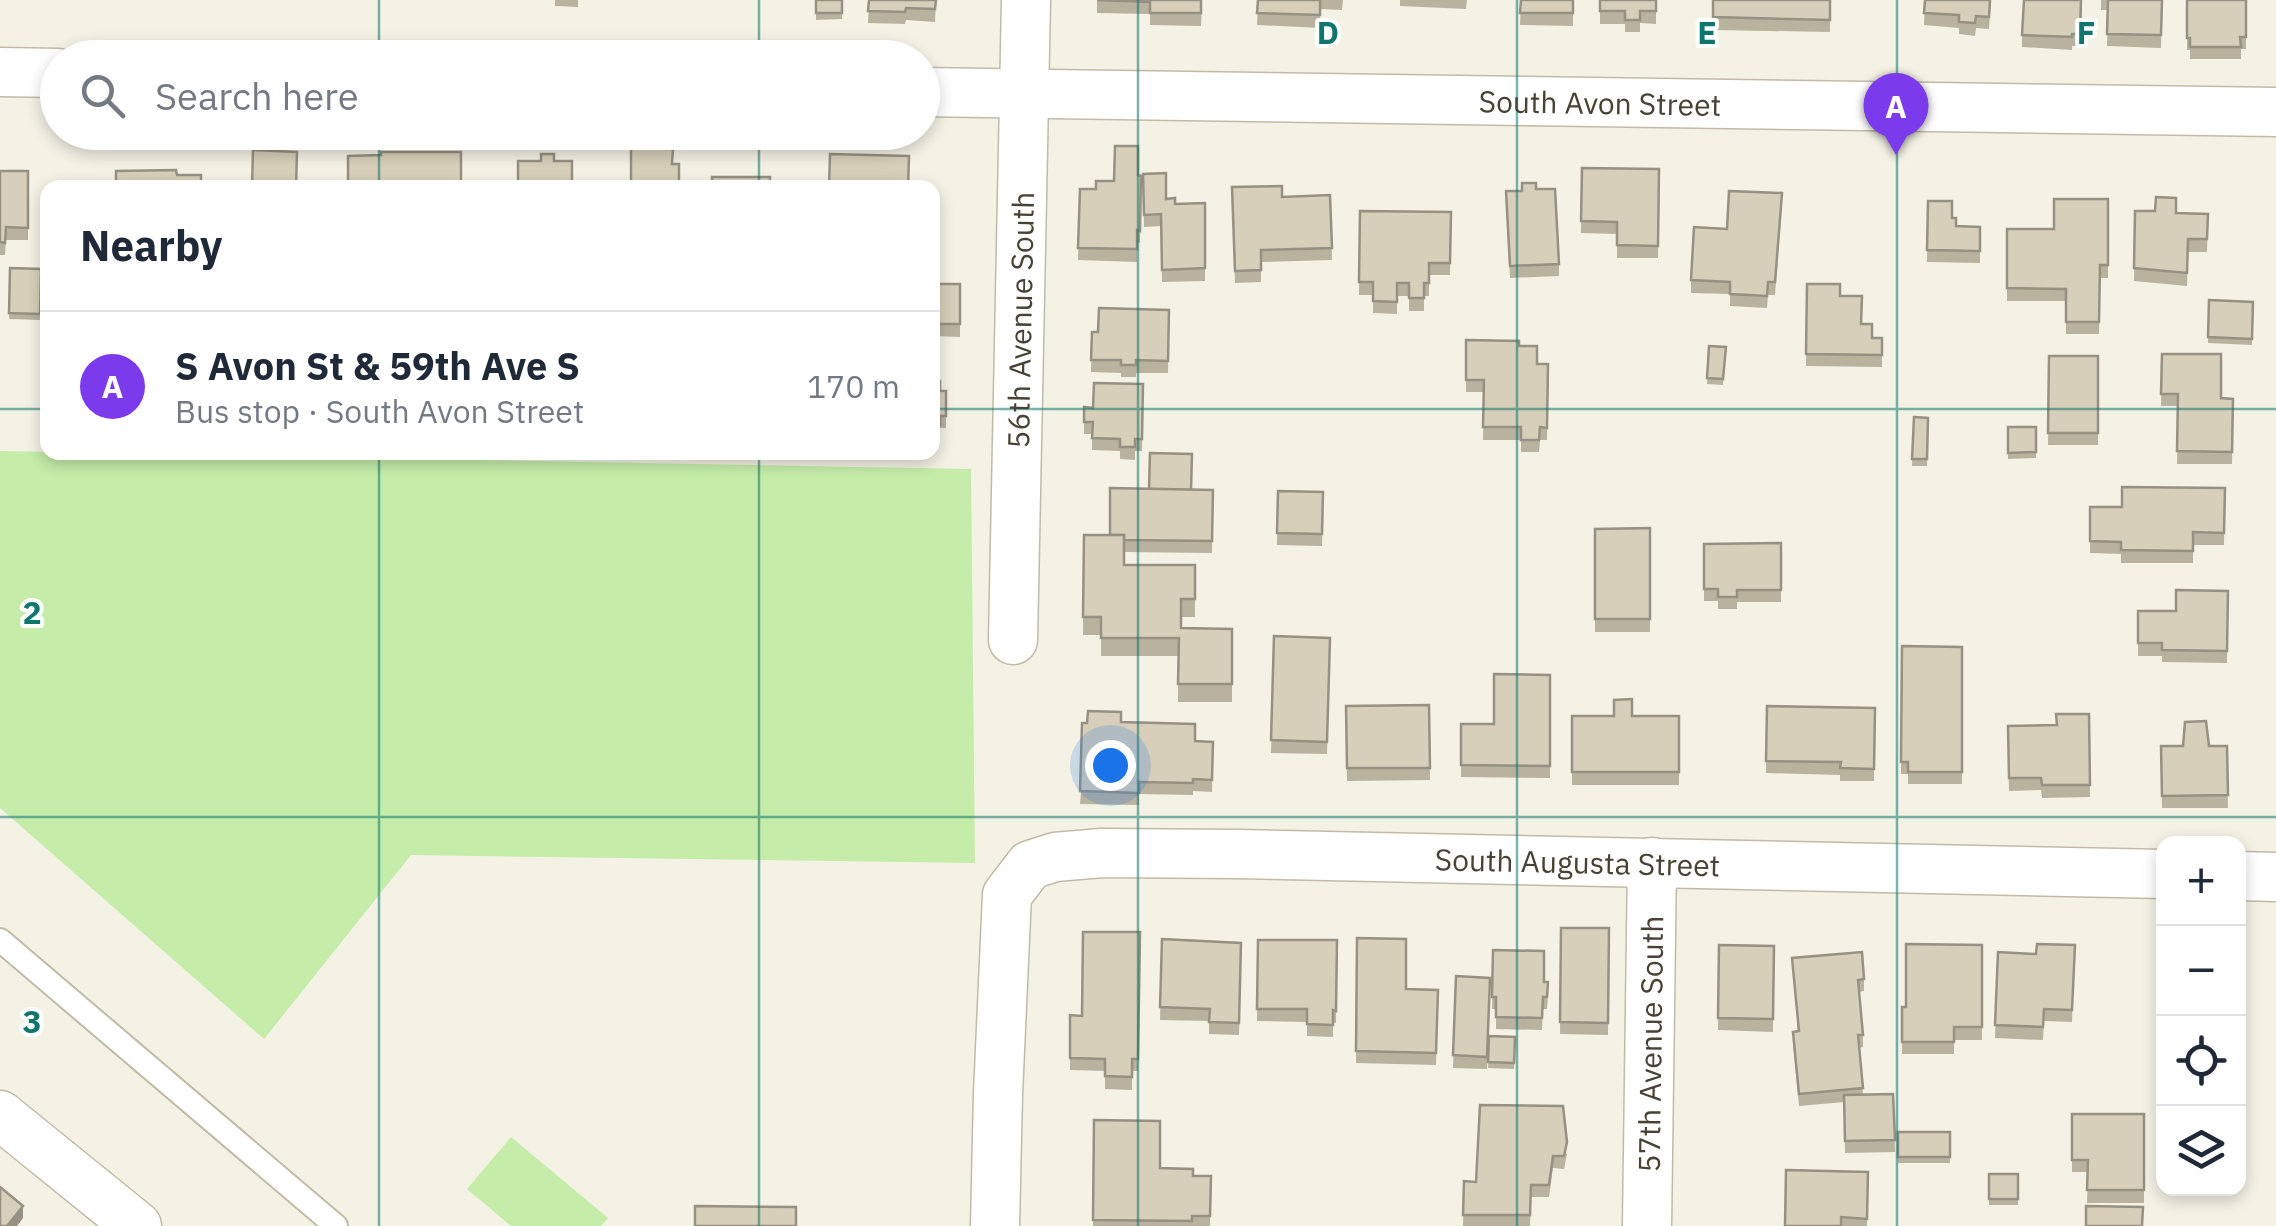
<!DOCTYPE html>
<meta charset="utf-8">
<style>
:root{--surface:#fff;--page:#f2f2f3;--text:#1f2937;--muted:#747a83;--line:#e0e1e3;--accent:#7c3aed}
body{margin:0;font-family:"IBM Plex Sans",sans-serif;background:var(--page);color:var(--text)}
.controls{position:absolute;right:30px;bottom:30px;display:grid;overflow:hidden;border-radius:20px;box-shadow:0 5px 15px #0003}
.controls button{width:90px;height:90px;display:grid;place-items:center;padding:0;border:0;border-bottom:2px solid var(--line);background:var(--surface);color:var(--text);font:50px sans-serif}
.you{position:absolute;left:1110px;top:765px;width:35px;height:35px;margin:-25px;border:8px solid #fff;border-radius:50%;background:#1a73e8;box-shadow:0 0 0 15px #1a73e833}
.badge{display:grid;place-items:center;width:65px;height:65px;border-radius:50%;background:var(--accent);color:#fff;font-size:32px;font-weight:700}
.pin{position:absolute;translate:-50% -82px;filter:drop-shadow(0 2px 5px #0008)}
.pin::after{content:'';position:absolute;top:52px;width:35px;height:30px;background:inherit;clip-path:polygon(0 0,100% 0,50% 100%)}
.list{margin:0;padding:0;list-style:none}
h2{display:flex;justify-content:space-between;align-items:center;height:130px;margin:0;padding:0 40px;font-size:42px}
h2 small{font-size:32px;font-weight:400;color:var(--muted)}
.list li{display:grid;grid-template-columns:65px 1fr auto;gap:30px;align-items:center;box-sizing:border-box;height:150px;padding:0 40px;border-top:2px solid var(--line)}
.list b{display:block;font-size:38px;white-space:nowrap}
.list p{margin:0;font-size:32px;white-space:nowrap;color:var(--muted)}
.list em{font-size:32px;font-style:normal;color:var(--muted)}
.icon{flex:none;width:55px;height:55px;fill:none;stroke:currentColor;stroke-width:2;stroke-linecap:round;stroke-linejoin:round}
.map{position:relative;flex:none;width:2276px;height:1226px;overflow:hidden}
.search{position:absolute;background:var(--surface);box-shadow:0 5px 15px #0003;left:40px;top:40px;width:900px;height:110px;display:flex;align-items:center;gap:25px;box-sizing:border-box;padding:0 35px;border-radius:55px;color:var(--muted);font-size:38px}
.panel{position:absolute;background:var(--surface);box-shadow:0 5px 15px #0003;left:40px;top:180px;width:900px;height:280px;border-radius:20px}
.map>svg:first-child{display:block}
.park{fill:#c5eda9}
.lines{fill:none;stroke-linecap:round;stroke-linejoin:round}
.service-casing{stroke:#c1bba6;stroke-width:26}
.minor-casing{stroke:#c1bba6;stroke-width:51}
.service{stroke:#fff;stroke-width:22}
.minor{stroke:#fff;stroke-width:48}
.wall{fill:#b9b29f}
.shaded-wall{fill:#969182}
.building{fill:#d7cfb9;stroke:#969182;stroke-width:2.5}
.grid{fill:none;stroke:#0f766e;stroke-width:2.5;stroke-opacity:0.55}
.labels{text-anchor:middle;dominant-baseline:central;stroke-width:8;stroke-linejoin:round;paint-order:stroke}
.street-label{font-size:30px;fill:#474234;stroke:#fff}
.grid-label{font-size:32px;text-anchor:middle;font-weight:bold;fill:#0f766e;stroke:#fff;stroke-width:8;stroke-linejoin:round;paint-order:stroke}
</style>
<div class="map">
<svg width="2276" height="1226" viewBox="0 0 2276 1226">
<rect width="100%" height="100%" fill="#f4f2e5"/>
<g class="park">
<polygon points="0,451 971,469 975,863 411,855 264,1039 0,808"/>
<polygon points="511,1137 608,1218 601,1226 511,1226 467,1189"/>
</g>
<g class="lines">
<g class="service-casing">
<polyline id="service" points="0,940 336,1226"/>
</g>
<g class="minor-casing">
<g id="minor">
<polyline points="0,72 58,73"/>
<path id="s1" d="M922,92L2276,112"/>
<path id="s2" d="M1013,640L1026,0"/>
<polyline points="2238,876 2276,877"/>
<polyline points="0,1115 137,1226"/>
<path id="s3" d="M995,1226L998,1094L1007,895L1030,865L1055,857L1102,853L1237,854L2164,874"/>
<path id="s4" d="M1647,1226L1652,862"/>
</g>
</g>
<use href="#service" class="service"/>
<use href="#minor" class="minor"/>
</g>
<g class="wall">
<polygon points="555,0 578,0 578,7 555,6"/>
<polygon points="816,0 842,0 842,19 816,20"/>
<polygon points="869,0 936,0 935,22 906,20 905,24 868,23"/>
<polygon points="1097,0 1202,0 1201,26 1150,25 1150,14 1097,13"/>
<polygon points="1258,0 1343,0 1342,10 1320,9 1320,28 1257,25"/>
<polygon points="1400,0 1467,0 1466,9 1400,6"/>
<polygon points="1521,0 1573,0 1573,26 1520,25"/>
<polygon points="1600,0 1656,0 1656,24 1640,23 1640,32 1625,32 1625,24 1600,24"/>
<polygon points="1713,0 1830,0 1830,32 1713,30"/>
<polygon points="1925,0 1991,0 1989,29 1976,28 1975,36 1959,34 1959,28 1924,25"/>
<polygon points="2082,0 2080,46 2072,46 2072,50 2022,47 2022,35"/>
<polygon points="2101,0 2162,0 2161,48 2107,46 2108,10 2101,10"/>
<polygon points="2187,0 2246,0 2246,49 2241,49 2241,59 2190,59 2190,50 2187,50"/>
<polygon points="1582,168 1659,169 1658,258 1617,258 1617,234 1581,233"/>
<polygon points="0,171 28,171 28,240 6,240 5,255 0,255"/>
<polygon points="1143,174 1166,199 1175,204 1205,203 1205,281 1162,282 1161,226 1144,227"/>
<polygon points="1138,175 1141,188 1140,243 1137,242 1137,262 1078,260 1080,189 1096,189 1114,181"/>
<polygon points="1232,187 1282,197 1330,195 1332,260 1261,262 1261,282 1235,283"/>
<polygon points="1536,189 1559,264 1559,276 1510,278 1506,204"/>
<polygon points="2108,199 2108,278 2100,278 2099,334 2066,334 2066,301 2007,301 2007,229 2054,229"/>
<polygon points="1928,201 1956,226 1980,227 1980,263 1927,262"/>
<polygon points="1782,206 1775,295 1768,295 1767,308 1730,306 1730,294 1691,293 1691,280 1727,229"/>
<polygon points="1360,211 1451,212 1450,275 1429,275 1429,296 1424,296 1424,311 1409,311 1409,296 1397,296 1397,314 1373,313 1373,295 1359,295"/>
<polygon points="2135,211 2208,214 2207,252 2188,252 2187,286 2134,281"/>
<polygon points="10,268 41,269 40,320 9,319"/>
<polygon points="932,273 933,284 960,284 960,337 932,336"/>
<polygon points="1807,284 1840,296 1872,338 1882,338 1882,367 1806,366"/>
<polygon points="2209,300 2253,302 2252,345 2208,343"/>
<polygon points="1169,310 1168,373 1136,373 1136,377 1121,377 1121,373 1091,372 1092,332 1098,332"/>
<polygon points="1466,340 1519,346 1537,364 1548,364 1547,440 1540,440 1539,452 1521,452 1521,440 1483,440 1484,392 1466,392"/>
<polygon points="1709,346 1726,347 1723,385 1707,384"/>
<polygon points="2162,354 2221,398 2233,399 2232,464 2177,464 2178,406 2161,406"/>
<polygon points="2049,356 2098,356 2098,445 2048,445"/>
<polygon points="932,381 940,391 946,391 946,428 940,428 940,437 932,437"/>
<polygon points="1143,384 1142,451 1135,451 1135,460 1120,459 1120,451 1092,450 1092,434 1084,434 1084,422 1093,408"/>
<polygon points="1914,417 1928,418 1927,466 1912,466"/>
<polygon points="2008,427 2036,427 2036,458 2008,459"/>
<polygon points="2225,488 2224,545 2193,545 2193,563 2121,563 2121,554 2090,553 2090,507 2122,507"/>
<polygon points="1191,490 1213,490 1212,553 1124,552 1124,565 1195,565 1195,617 1181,617 1181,628 1232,629 1232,702 1178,702 1178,656 1101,656 1101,635 1083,635 1084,535 1110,535"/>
<polygon points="1278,491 1323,492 1322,546 1277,545"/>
<polygon points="1650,528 1650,632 1595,632 1595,529"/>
<polygon points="1781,543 1781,602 1737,602 1737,609 1718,609 1718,601 1704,601 1704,544"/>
<polygon points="2228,591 2227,663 2162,662 2162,656 2138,656 2138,611 2176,611"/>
<polygon points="1274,636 1330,638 1327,754 1271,753"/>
<polygon points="1902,646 1962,647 1962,784 1908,784 1908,774 1901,774"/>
<polygon points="1550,675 1550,778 1461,777 1461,724 1494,724"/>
<polygon points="1429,705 1430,780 1347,781 1346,706"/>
<polygon points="1767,706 1875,708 1874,781 1840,781 1840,775 1766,773"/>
<polygon points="2089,714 2090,797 2042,798 2041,790 2009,791 2008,726 2057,725"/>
<rect x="1572" y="716" width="107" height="69"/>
<polygon points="1121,722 1195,741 1213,742 1212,792 1193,791 1193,795 1139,794 1139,805 1080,804 1087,723"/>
<polygon points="2161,746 2227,746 2228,808 2162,808"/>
<polygon points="1561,928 1609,928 1608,1035 1560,1034"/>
<polygon points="1140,932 1138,1071 1132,1071 1132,1090 1105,1089 1105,1071 1070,1070 1070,1015 1082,1016"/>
<polygon points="2161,932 2164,932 2164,1001 2160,1001"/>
<polygon points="1357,938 1406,989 1438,990 1436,1065 1356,1063"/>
<polygon points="1162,939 1241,943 1239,1035 1209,1034 1209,1021 1160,1020"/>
<polygon points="1258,940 1337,940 1336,1023 1333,1022 1333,1037 1307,1036 1307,1022 1257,1021"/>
<polygon points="1719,945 1774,946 1773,1032 1718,1030"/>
<polygon points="1982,945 1982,1040 1954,1040 1954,1054 1902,1054 1902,1007 1906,1007"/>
<polygon points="2075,945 2072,1022 2044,1021 2043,1040 1995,1038 1998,952 2036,954"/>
<polygon points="1493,950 1544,982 1548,995 1547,1009 1543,1009 1542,1030 1496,1029 1496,1009 1492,1009"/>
<polygon points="1792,958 1864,979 1864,991 1859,992 1863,1035 1863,1047 1859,1048 1863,1095 1893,1094 1895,1152 1845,1153 1844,1102 1799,1106 1793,1044 1793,1032 1798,1031"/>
<polygon points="1456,976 1490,978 1487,1069 1453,1068"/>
<polygon points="1489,1036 1515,1037 1514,1069 1488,1068"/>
<polygon points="1480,1105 1567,1154 1564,1169 1553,1168 1549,1197 1531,1197 1530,1226 1463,1226 1464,1181 1476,1182"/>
<polygon points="2072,1114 2144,1114 2144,1203 2087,1203 2088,1172 2072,1172"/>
<polygon points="1094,1120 1160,1168 1193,1176 1211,1176 1210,1226 1093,1226"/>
<rect x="1898" y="1132" width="52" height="31"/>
<polygon points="1868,1172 1867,1226 1785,1226"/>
<rect x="1989" y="1174" width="29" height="31"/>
</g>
<polygon class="shaded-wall" points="23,1206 23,1218 17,1226 7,1226"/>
<g class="building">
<rect x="816" y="0" width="26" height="13"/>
<polygon points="869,0 936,0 935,9 906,8 905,12 868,11"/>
<polygon points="1097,0 1201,0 1201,13 1150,13 1150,2"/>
<polygon points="1258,0 1320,0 1320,15 1257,13"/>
<polygon points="1521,0 1573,0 1573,13 1520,13"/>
<polygon points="1600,0 1656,0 1656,11 1640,11 1640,20 1625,20 1625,11 1600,11"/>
<polygon points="1713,0 1830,0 1830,20 1713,17"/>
<polygon points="1925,0 1990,0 1989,17 1976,16 1975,23 1959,22 1959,15 1924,13"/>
<polygon points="2024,0 2081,0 2080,34 2072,34 2072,37 2022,35"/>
<polygon points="2108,0 2162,0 2161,35 2107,34"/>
<polygon points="2187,0 2246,0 2246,37 2240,37 2241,47 2190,47 2190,38 2187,38"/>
<polygon points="1115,146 1138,146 1138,175 1141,176 1140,231 1137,230 1137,249 1078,248 1080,189 1096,189 1096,181 1114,181"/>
<polygon points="631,148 673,149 672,164 679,164 679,188 631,188"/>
<polygon points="253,150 297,152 296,188 252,188"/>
<polygon points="381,152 461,152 461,188 348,188 348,156 381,155"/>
<polygon points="541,154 554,154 554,161 572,161 572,188 518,188 518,161 541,161"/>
<polygon points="830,154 909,156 908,188 829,188"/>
<polygon points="1582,168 1659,169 1658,246 1617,245 1617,222 1581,221"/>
<polygon points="176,170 177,175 201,175 201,188 80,188 80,182 116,181 116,171"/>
<polygon points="0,171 28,171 28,228 6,227 5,243 0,242"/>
<polygon points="1166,173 1166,199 1175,198 1175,204 1205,203 1205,268 1162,270 1161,214 1144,215 1143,174"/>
<rect x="712" y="177" width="58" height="11"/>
<polygon points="1522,183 1536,183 1536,189 1555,189 1559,264 1510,266 1506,191 1522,191"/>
<polygon points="1282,186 1282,197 1330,195 1332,248 1261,250 1261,270 1235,271 1232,187"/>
<polygon points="1729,191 1782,193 1775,282 1768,282 1767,296 1730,294 1730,282 1691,280 1694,227 1727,229"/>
<polygon points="2156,197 2176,198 2176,213 2208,214 2207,239 2188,239 2187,273 2134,268 2135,211 2155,211"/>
<polygon points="2054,199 2108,199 2108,265 2100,265 2099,322 2066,322 2066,289 2007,288 2007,229 2054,229"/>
<polygon points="1928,201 1952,201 1952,218 1956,218 1956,226 1980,227 1980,251 1927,250"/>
<polygon points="1360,211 1451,212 1450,263 1429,263 1429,283 1424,283 1424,298 1409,298 1409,283 1397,283 1397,302 1373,301 1373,282 1359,282"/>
<polygon points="10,268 41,269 40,314 9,313"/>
<polygon points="932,273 933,284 960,284 960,324 932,324"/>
<polygon points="1807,284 1840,284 1840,296 1862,296 1861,324 1872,324 1872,338 1882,338 1882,355 1806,354"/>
<polygon points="2209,300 2253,302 2252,339 2208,337"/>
<polygon points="1099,308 1169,310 1168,361 1136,360 1136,365 1121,365 1121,360 1091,360 1092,332 1098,332"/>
<polygon points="1466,340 1519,341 1519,346 1537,346 1537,364 1548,364 1547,428 1540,427 1539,440 1521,440 1521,427 1483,427 1484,380 1466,380"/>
<polygon points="1709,346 1726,347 1723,379 1707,378"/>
<polygon points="2162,354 2221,354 2221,398 2233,399 2232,452 2177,451 2178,394 2161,394"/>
<polygon points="2049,356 2098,356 2098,433 2048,433"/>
<polygon points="932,381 940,381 940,391 946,391 946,416 940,416 940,425 932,425"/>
<polygon points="1094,383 1143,384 1142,439 1135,439 1135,447 1120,447 1120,439 1092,438 1093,422 1084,422 1084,407 1093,408"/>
<polygon points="1914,417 1928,418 1927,459 1912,459"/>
<polygon points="2008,427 2036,427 2036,452 2008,453"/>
<polygon points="1150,453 1192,454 1191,490 1149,489"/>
<polygon points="2122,487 2225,488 2224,533 2193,532 2193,551 2121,550 2121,542 2090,541 2090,507 2122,507"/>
<polygon points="1110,488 1213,490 1212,541 1124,540 1124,535 1110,535"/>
<polygon points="1278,491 1323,492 1322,534 1277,533"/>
<polygon points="1650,528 1650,619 1595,619 1595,529"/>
<polygon points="1084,535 1124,535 1124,565 1195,565 1195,599 1181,599 1181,628 1232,629 1232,684 1178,684 1179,638 1101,638 1101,617 1083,617"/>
<polygon points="1781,543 1781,590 1737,590 1737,597 1718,597 1718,589 1704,589 1704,544"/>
<polygon points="2176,590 2228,591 2227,651 2162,650 2162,643 2138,643 2138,611 2176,611"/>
<polygon points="1274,636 1330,638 1327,742 1271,740"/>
<polygon points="1902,646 1962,647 1962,772 1908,772 1908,762 1901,762"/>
<polygon points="1494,674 1550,675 1550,766 1461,765 1461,724 1494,724"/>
<polygon points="1632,699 1632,716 1679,716 1679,772 1572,772 1572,716 1614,716 1614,700"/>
<polygon points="1429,705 1430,768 1347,768 1346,706"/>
<polygon points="1767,706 1875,708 1874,769 1840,768 1841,762 1766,761"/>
<polygon points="1088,711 1121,712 1121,722 1195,724 1195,741 1213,742 1212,780 1193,779 1193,783 1139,782 1139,793 1080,791 1082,723 1087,723"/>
<polygon points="2056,714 2089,714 2090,785 2042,785 2041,778 2009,778 2008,726 2057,725"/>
<polygon points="2206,721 2209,746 2227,746 2228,795 2162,796 2161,746 2183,746 2185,722"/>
<polygon points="1561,928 1609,928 1608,1023 1560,1022"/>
<polygon points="1083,932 1140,932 1138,1059 1132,1059 1132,1077 1105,1076 1105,1059 1070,1058 1070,1015 1082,1016"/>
<polygon points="2161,932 2164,932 2164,989 2160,989"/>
<polygon points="1357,938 1406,939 1406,989 1438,990 1436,1053 1356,1051"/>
<polygon points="1162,939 1241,943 1239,1023 1209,1022 1210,1009 1160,1007"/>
<polygon points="1258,940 1337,940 1336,1011 1333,1010 1333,1025 1307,1024 1307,1009 1257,1009"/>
<polygon points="1906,944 1982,945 1982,1027 1954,1027 1954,1042 1902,1042 1902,1007 1906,1007"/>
<polygon points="2037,944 2075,945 2072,1010 2044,1009 2043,1027 1995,1025 1998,952 2036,954"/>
<polygon points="1719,945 1774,946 1773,1019 1718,1018"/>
<polygon points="1493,950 1544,951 1544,982 1548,982 1547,997 1543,997 1542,1018 1496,1017 1496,997 1492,997"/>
<polygon points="1862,952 1864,979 1858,980 1863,1035 1858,1035 1863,1088 1799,1094 1793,1032 1799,1031 1792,958"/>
<polygon points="1456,976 1490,978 1487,1057 1453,1055"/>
<polygon points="1489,1036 1515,1037 1514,1063 1488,1062"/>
<polygon points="1893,1094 1895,1140 1845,1141 1844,1095"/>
<polygon points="1480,1105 1563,1106 1567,1142 1564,1156 1553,1156 1549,1185 1531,1185 1530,1215 1463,1215 1464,1181 1476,1182"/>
<polygon points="2072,1114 2144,1114 2144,1190 2087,1190 2088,1160 2072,1160"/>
<polygon points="1094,1120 1160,1121 1160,1168 1193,1169 1193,1176 1211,1176 1210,1216 1192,1216 1192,1221 1093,1220"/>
<rect x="1898" y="1132" width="52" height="25"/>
<polygon points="1786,1170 1868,1172 1867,1219 1841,1217 1841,1226 1785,1226"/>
<rect x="1989" y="1174" width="29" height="25"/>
<polygon points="0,1187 23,1206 7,1226 0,1226"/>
<polygon points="695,1206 796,1207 796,1226 695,1226"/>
<polygon points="2086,1206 2143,1207 2142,1226 2086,1226"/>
</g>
<path class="grid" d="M379,0V58M759,0V58M1138,0V1226M1517,0V1226M1897,0V1226M379,132V188M759,132V188M0,409H48M932,409H2276M379,452V1226M759,452V1226M0,817H2276"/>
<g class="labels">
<g class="street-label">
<text stroke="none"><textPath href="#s1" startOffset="678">South Avon Street</textPath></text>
<text stroke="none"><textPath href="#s2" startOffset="320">56th Avenue South</textPath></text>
<text stroke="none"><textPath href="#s3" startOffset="918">South Augusta Street</textPath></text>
<text stroke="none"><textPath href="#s4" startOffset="182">57th Avenue South</textPath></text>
</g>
</g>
<g class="grid-label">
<text x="1328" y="44">D</text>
<text x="1707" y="44">E</text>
<text x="2086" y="44">F</text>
<text x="32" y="624">2</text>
<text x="32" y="1033">3</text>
</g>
</svg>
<div class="controls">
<button>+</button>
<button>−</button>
<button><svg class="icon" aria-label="locate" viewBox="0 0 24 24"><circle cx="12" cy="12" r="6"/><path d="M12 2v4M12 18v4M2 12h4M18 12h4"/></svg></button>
<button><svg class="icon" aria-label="layers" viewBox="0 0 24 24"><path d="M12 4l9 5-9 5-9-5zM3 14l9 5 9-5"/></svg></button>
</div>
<div class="you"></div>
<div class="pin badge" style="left:1896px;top:155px">A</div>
<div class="search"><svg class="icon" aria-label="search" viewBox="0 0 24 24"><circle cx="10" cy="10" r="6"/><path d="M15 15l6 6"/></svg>Search here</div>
<section class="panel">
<h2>Nearby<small></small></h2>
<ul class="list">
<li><span class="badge">A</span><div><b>S Avon St &amp; 59th Ave S</b><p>Bus stop · South Avon Street</p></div><em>170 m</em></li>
</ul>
</section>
</div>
